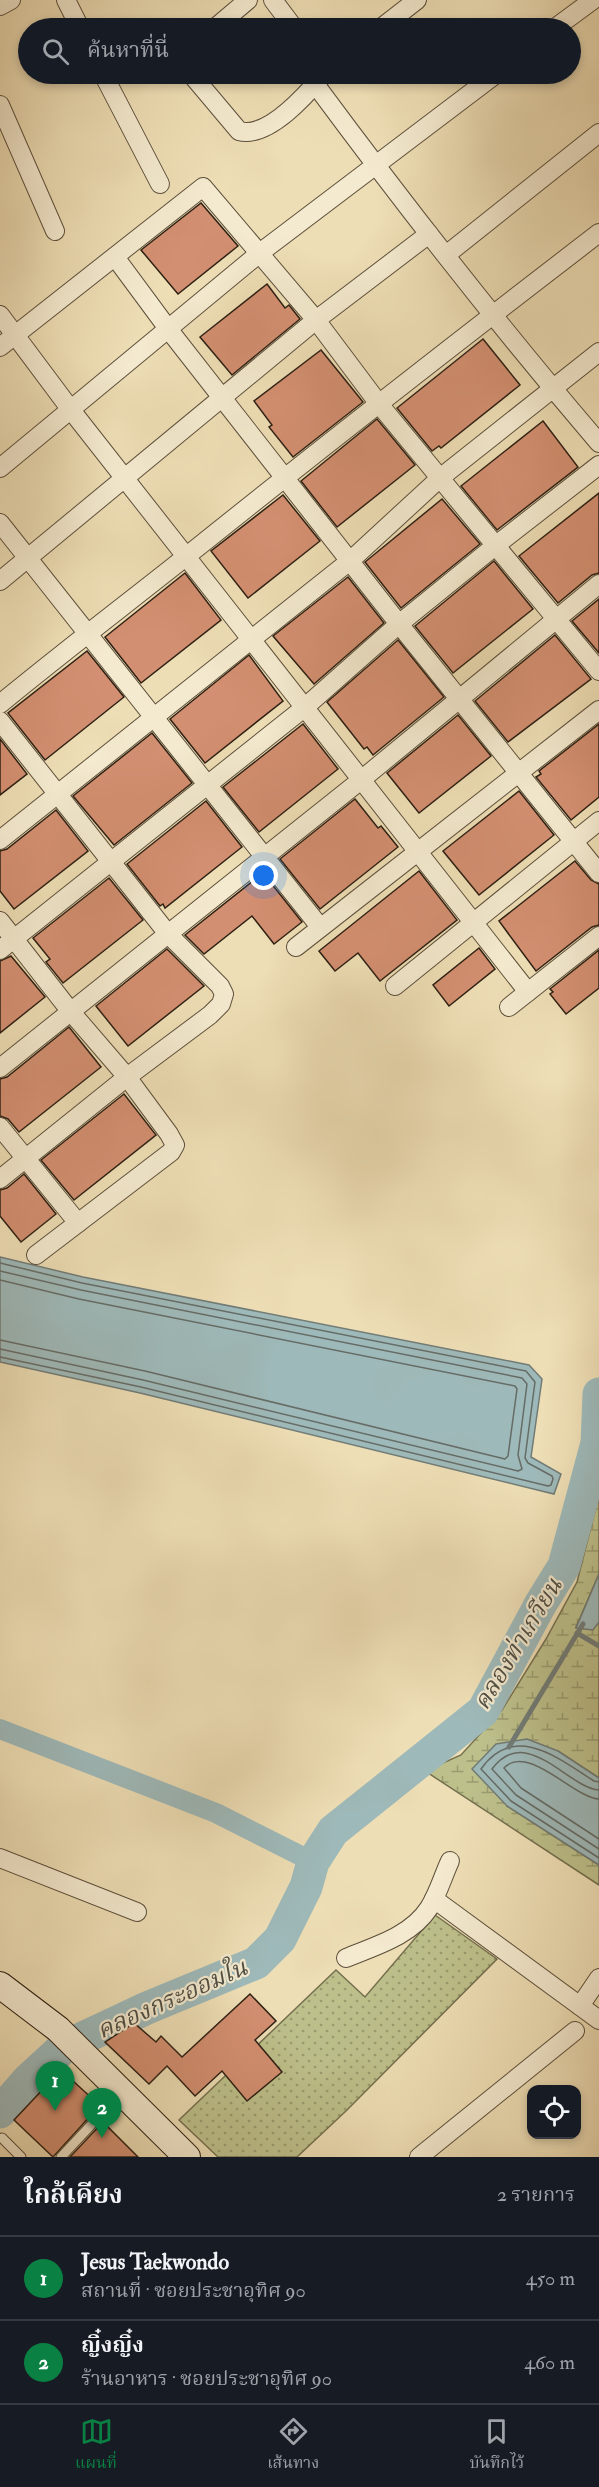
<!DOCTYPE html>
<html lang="th">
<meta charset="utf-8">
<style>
:root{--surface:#171b24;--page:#242831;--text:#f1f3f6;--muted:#9ea1a6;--line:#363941;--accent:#0b8043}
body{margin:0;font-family:"IM FELL Double Pica","Noto Serif Thai",serif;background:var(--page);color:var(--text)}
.controls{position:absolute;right:18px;bottom:18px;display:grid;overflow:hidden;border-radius:12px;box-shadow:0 3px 9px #0003}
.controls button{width:54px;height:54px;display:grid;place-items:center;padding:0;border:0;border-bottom:2px solid var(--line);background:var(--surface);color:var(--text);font:30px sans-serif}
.you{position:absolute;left:264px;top:876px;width:21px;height:21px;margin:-15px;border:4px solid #fff;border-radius:50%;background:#1a73e8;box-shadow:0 0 0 9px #1a73e833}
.badge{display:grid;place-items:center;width:39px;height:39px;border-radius:50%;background:var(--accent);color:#fff;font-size:20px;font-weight:700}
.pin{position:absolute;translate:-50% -50px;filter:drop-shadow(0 2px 3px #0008)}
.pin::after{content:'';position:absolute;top:32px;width:21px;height:18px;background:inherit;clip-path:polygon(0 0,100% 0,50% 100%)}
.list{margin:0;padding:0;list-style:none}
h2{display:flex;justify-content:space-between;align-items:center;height:78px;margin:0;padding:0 24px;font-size:26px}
h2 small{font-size:20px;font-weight:400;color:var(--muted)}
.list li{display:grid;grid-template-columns:39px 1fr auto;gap:18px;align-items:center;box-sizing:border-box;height:84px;padding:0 24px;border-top:2px solid var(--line)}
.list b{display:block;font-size:22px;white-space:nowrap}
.list p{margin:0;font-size:20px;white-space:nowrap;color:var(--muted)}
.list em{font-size:20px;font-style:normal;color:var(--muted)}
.icon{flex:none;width:33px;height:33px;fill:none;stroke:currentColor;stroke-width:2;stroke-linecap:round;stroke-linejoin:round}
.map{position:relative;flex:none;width:599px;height:2157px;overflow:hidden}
.search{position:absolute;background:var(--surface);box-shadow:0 3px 9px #0003;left:18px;right:18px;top:18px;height:66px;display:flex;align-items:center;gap:15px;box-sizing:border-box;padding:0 21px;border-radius:33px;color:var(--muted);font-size:22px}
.sheet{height:246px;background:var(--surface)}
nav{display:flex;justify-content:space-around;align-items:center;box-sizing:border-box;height:84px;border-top:2px solid var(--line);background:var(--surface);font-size:16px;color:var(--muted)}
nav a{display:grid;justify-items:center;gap:3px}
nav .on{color:var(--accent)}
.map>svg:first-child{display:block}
.grass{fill:url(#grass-dots);stroke:#75704f;stroke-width:1.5}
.wetland{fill:url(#wetland-marsh);stroke:#75704f;stroke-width:1.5}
.water{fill:#9eb9b9;stroke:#717c77;stroke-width:1.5}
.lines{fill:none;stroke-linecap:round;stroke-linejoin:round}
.shore{stroke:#666c66;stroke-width:1.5}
.stream{stroke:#717c77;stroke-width:5}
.canal{stroke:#9eb9b9;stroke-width:20}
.river{stroke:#9eb9b9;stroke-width:33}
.building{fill:#d38f71;stroke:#2d2013;stroke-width:1.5}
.lane-casing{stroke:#5d503c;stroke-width:11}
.street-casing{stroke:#5d503c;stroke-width:20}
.secondary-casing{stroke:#2d2013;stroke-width:28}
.lane{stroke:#f4eacf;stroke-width:9}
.street{stroke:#f4eacf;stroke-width:18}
.secondary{stroke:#f4eacf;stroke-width:26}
.labels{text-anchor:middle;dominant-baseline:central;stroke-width:4.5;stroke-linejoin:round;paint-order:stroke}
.water-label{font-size:24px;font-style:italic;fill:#4f4e45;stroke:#f4eacf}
</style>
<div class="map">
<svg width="599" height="2157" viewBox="0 0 599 2157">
<defs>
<pattern id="grass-dots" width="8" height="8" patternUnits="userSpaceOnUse" patternTransform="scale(1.5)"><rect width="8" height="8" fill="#bdc08b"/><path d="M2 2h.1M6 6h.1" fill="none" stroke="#9a9c70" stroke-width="1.8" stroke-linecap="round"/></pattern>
<pattern id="wetland-marsh" width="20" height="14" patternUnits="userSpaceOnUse" patternTransform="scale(1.5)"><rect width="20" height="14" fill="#bdc08b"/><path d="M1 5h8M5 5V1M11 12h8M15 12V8" fill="none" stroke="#9a9c70"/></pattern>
</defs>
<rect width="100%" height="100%" fill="#eedeb5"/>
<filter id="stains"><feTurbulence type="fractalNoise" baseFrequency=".00333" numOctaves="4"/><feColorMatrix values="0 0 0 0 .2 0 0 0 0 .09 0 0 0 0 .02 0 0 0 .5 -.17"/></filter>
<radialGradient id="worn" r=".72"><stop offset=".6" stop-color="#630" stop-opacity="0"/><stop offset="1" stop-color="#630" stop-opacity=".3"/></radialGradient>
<polygon class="grass" points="435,1915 497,1959 347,2110 297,2157 218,2157 179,2120 336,1970 365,1997"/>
<polygon class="wetland" points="599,1485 599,1574 576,1627 593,1629 599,1622 599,1778 558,1751 507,1806 599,1865 599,1885 425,1771 461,1755 502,1710 546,1639 577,1582 596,1507"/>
<g class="water">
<polygon points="0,1257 83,1277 529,1365 542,1379 531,1457 561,1474 554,1494 140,1393 0,1362"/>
<polygon points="599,1574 599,1622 593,1630 576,1628"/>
<polygon points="527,1739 558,1751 599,1778 599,1865 507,1806 472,1769 496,1744"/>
</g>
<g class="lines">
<g class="shore">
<polyline points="0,1263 82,1283 526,1371 535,1382 525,1458 528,1463 552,1476 553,1479 551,1485 548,1486 141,1387 0,1357"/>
<polyline points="0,1271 81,1290 522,1378 527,1384 518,1455 522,1469 518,1471 143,1380 0,1349"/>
<polyline points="0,1280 79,1299 515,1386 517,1389 508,1456 505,1459 145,1371 0,1340"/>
<path d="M599,1782L594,1781C558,1758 514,1722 481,1769L511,1801L599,1858"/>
<path d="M599,1790C568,1788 526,1723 492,1769L516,1795L599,1849"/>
<path d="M599,1799C574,1798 528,1743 504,1768L521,1788L599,1839"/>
</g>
<g class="stream">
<polyline points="577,1633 599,1646"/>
<polyline points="509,1747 583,1624"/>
</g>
<polyline class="canal" points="0,1729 216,1813 313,1862"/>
<polyline class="river" points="0,2112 27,2081 64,2047 147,2008 256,1963 280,1939 306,1887 313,1862 333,1831 483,1711 540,1605 564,1566 597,1443 599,1394"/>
</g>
<g class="building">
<polygon points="201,203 238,246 178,294 141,250"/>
<polygon points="267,284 285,308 289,305 300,319 232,375 200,337"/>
<polygon points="483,339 520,385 441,448 439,446 432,451 397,408"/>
<polygon points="321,350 363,402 293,457 269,427 272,425 254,401"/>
<polygon points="377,419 415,465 337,527 301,481"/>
<polygon points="543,421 578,467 497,530 461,486"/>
<polygon points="599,493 599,573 592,575 558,603 519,556"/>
<polygon points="283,495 320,541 248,598 211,551"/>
<polygon points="442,499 480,544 401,608 365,562"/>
<polygon points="494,561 533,609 453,673 415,626"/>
<polygon points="185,573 221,620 141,683 105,637"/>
<polygon points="348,577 384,623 314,684 273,636"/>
<polygon points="599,599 599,653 572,621"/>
<polygon points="555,635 591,679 508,742 475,701"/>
<polygon points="398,640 444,697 373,755 367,747 364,749 327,702"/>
<polygon points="87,651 124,697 45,760 8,713"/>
<polygon points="249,655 283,701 205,763 170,719"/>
<polygon points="458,715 491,756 419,813 387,773"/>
<polygon points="303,724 338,769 259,832 223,787"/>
<polygon points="599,724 599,797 571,820 536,777 541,774 539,771"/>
<polygon points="152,733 192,783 114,845 73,796"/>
<polygon points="0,739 27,774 0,795"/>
<polygon points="519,791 554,835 479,895 443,851"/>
<polygon points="355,799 378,828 381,826 398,847 320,909 280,859"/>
<polygon points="206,801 242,847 165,908 163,904 160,906 127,864"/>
<polygon points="56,810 88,851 14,909 0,891 0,851 7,849"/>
<polygon points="575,861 591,880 599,884 599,925 592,927 536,971 499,921"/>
<polygon points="419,871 457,920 380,981 358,953 335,971 319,951"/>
<polygon points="263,873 302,922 274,944 252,916 204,954 185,935"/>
<polygon points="109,878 143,920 63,983 46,962 50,959 33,938"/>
<polygon points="479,948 495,969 449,1006 433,985"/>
<polygon points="167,949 204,986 128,1046 96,1006"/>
<polygon points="599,950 599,988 566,1014 550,994 553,992 550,989"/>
<polygon points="11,956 45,997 0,1033 0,961"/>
<polygon points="69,1027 101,1067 19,1132 8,1119 0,1116 0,1079 7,1077"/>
<polygon points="124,1094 156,1135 74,1200 41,1160"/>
<polygon points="24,1174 56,1214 21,1242 0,1216 0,1190 7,1188"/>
<polygon points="250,1994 276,2021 255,2040 282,2072 247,2101 222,2071 195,2096 167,2066 149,2084 105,2042 134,2023 156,2042 161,2036 182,2057"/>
<polygon points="61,2070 96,2102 90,2109 93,2113 53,2157 14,2120"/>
<polygon points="103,2122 138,2157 70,2157"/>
</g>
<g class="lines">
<g class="lane-casing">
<g id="lane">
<polyline points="2,2138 21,2157"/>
<polyline points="61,2157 120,2094"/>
</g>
</g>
<g class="street-casing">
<g id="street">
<polyline points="66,0 80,28"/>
<polyline points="273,0 294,28"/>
<polyline points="0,6 11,0"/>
<polyline points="215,28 248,0"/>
<polyline points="381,28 417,0"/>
<polyline points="555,28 593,0"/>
<polyline points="103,74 160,184"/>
<path d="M191,74L239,131C268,139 307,94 324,74"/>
<path d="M315,84C406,207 500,327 599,443"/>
<polyline points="0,105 55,231"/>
<polyline points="446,255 599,133"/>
<polyline points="115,257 169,330 399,624 599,873"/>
<polyline points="0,315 71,410 528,992"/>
<polyline points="0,347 203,187 316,320 379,404 599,671"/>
<polyline points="0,468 261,252 496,74"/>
<polyline points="0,523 320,927"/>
<polyline points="0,581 316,320 429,234"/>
<path d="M0,704C62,653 125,605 188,555C324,446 461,339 599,233"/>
<polyline points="0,721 168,934 220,986 224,994 221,1004 210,1015 127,1077 0,1179"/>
<polyline points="0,840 351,560 440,478 599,352"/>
<polyline points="0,921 71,1012 127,1077 169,1134 175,1145 171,1152 36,1255"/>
<polyline points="296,947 599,710"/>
<polyline points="0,950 304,708 399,624 495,546 599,465"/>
<polyline points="395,986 599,821"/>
<polyline points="509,1007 599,936"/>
<polyline points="0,1068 361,780 599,584"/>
<polyline points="0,1127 78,1223"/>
<polyline points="0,1858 137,1912"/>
<polyline points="434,1899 599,2020"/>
<path d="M346,1958C375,1946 411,1936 429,1908C438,1894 443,1876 450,1861"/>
<polyline points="580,2006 599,1978"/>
<polyline points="419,2157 575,2031"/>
</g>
</g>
<g class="secondary-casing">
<polyline id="secondary" points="0,1985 58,2029 187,2157"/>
</g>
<use href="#lane" class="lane"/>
<use href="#street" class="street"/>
<use href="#secondary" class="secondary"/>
</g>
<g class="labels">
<g class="water-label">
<text transform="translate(518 1644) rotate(-59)">คลองท่าเกวียน</text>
<text transform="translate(172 1999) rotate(-24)">คลองกระออมใน</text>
</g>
</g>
<rect width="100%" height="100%" filter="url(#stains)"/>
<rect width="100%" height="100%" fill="url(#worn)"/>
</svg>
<div class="controls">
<button><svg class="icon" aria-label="locate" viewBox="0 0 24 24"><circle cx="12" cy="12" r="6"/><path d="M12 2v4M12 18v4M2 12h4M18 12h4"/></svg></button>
</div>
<div class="you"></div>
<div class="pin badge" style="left:55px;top:2111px">1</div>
<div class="pin badge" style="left:102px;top:2138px">2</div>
<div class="search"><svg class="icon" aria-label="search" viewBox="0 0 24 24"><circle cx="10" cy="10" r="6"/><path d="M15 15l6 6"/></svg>ค้นหาที่นี่</div>
</div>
<section class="sheet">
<h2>ใกล้เคียง<small>2 รายการ</small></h2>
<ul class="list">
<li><span class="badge">1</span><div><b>Jesus Taekwondo</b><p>สถานที่ · ซอยประชาอุทิศ 90</p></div><em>450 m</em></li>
<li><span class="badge">2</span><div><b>ญิ๋งญิ๋ง</b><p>ร้านอาหาร · ซอยประชาอุทิศ 90</p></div><em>460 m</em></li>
</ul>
</section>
<nav>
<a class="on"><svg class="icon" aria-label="map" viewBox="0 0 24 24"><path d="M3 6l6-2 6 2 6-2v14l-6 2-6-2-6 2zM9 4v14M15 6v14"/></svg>แผนที่</a>
<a><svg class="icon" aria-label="directions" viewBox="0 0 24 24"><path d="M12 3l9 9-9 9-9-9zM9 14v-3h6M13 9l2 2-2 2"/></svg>เส้นทาง</a>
<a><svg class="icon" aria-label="saved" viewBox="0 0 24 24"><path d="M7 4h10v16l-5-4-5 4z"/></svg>บันทึกไว้</a>
</nav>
